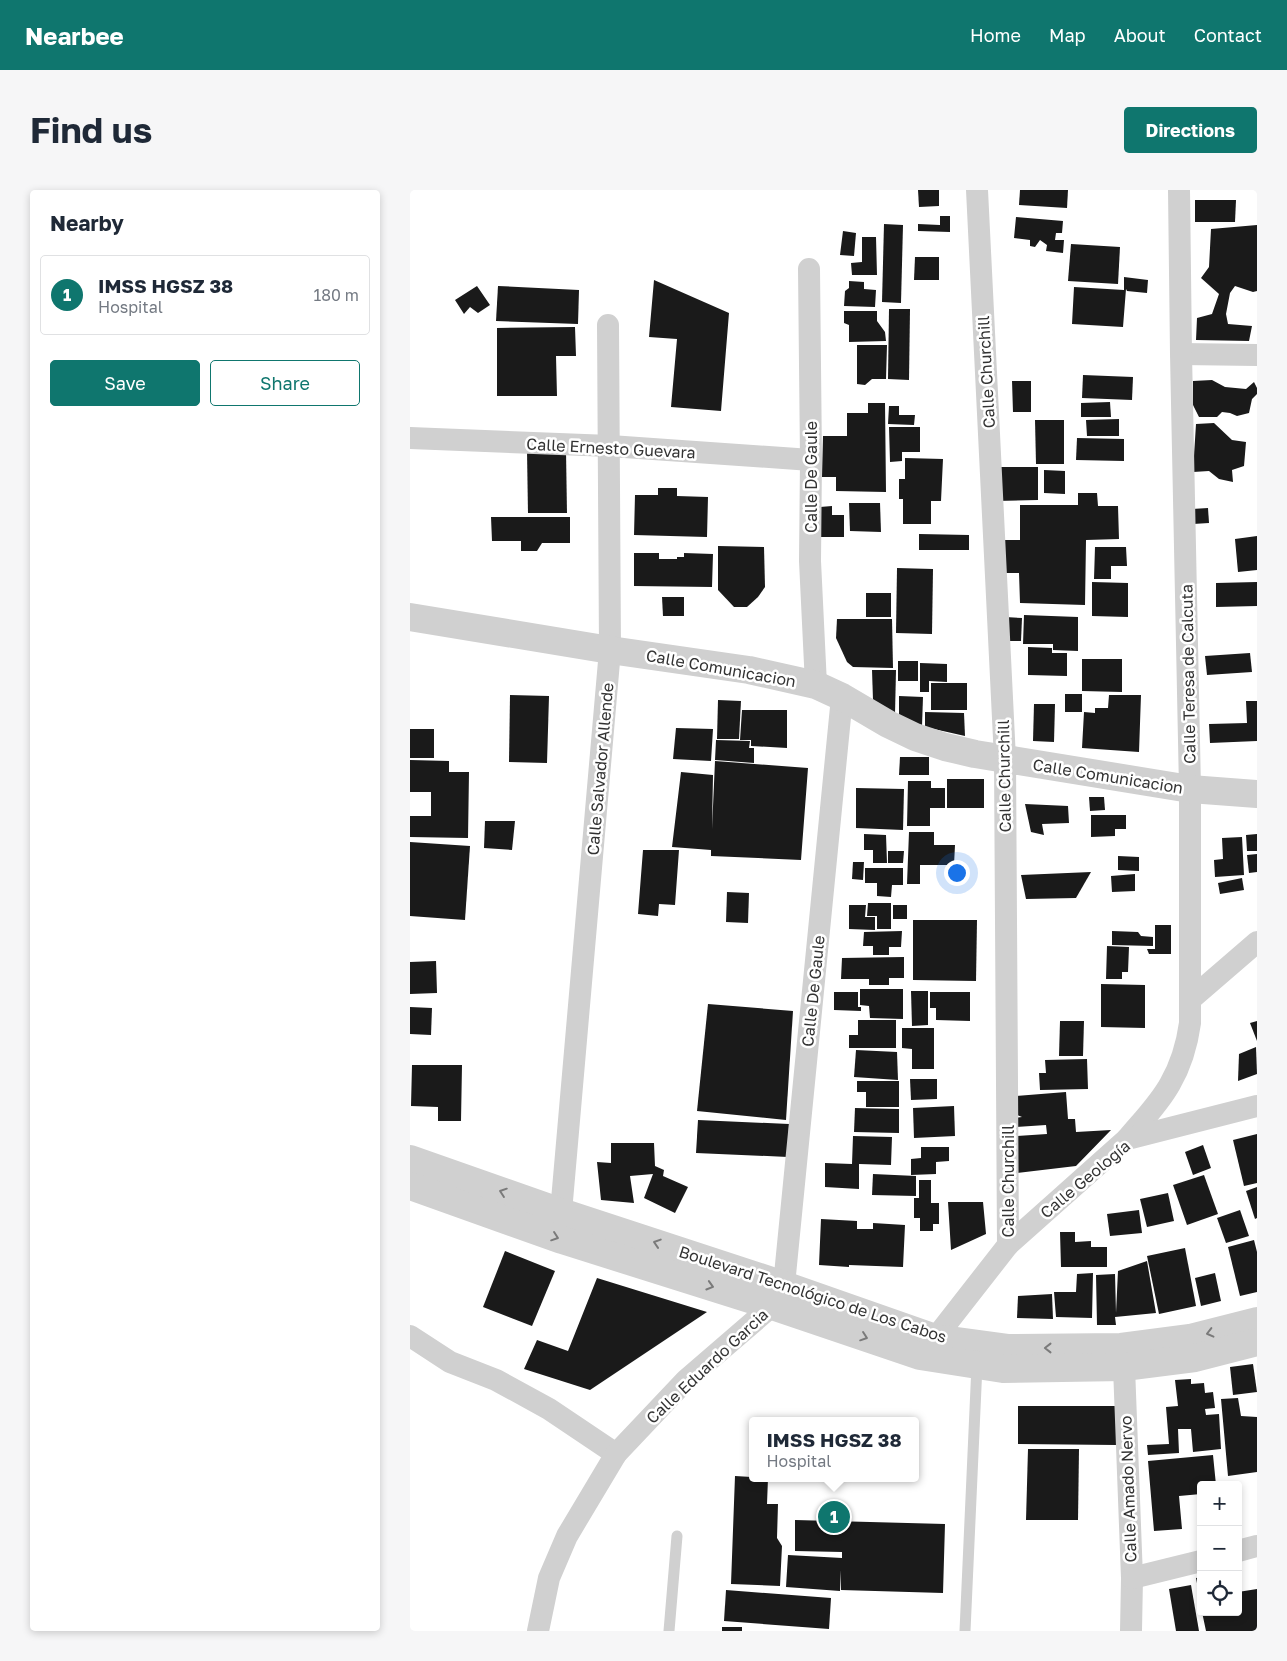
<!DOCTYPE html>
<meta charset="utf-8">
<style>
:root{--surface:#fff;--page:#f6f6f7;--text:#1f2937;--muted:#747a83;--line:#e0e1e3;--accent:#0f766e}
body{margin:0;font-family:"Golos Text",sans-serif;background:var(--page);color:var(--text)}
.controls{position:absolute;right:15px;bottom:15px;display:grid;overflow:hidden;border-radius:5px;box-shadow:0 2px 8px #0003}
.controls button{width:45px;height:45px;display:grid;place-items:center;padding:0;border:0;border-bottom:1px solid var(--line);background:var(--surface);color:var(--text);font:25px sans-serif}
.you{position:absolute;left:546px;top:682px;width:18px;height:18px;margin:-12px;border:4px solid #fff;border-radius:50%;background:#1a73e8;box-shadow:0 0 0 8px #1a73e833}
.badge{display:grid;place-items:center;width:32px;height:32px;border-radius:50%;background:var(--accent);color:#fff;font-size:16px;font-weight:700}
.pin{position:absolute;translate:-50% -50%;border:2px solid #fff;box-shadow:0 1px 5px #0006}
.popup{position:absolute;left:339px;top:1227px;width:170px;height:65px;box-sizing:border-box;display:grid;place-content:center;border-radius:5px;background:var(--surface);filter:drop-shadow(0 1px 4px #0005);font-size:16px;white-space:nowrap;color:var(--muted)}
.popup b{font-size:19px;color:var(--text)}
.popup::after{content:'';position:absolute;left:50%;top:100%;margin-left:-10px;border:10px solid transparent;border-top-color:var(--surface)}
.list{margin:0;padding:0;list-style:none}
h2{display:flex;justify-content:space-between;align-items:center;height:65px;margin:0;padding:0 20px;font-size:21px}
h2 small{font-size:16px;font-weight:400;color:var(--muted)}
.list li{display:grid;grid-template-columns:32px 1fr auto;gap:15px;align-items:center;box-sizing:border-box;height:80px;margin:0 10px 10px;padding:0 10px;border:1px solid var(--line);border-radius:5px}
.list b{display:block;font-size:19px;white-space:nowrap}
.list p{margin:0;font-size:16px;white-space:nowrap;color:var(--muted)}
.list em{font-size:16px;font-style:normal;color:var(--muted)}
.actions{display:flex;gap:10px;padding:15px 20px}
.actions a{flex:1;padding:11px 0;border:1px solid var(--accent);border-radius:5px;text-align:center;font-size:18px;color:var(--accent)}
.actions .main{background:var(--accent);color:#fff}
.icon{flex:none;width:28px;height:28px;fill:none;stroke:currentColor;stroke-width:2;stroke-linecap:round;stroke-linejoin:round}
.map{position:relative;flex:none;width:847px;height:1441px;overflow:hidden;border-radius:5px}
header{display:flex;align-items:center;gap:30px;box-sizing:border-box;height:70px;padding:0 25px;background:var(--accent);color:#fff}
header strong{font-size:24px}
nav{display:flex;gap:28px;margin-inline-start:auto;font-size:18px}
.intro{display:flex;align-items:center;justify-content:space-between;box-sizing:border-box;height:120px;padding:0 30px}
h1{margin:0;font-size:35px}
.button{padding:12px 22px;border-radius:5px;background:var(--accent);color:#fff;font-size:18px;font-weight:700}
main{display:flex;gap:30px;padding:0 30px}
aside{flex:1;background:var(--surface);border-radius:5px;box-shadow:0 2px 8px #0003}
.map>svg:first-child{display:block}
.building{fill:#1a1a1a}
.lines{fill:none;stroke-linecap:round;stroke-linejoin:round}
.service{stroke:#d0d0d0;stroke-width:11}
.minor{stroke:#d0d0d0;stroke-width:22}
.tertiary{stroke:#d0d0d0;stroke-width:28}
.oneway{stroke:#7a7a7a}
.labels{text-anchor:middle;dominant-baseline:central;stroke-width:5;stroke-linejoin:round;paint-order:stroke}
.street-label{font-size:16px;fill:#333;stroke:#fff}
</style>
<header>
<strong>Nearbee</strong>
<nav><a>Home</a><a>Map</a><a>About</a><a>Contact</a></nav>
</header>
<div class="intro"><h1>Find us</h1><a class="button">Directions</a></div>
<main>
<aside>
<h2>Nearby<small></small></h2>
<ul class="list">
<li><span class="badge">1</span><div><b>IMSS HGSZ 38</b><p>Hospital</p></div><em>180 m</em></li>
</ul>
<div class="actions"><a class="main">Save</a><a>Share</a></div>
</aside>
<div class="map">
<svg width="847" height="1441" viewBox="0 0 847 1441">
<rect width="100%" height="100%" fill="#fff"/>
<g class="building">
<polygon points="508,0 529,0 529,16 509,17"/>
<polygon points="610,0 658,0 657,18 609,15"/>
<polygon points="785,10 826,10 825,32 785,32"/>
<polygon points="530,26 540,26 540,42 508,41 508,34 530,35"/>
<polygon points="606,27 653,31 652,43 646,43 645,50 654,50 653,63 636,61 637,55 630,50 625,57 620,56 620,50 604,48"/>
<polygon points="474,34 493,35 491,113 472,112"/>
<polygon points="847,35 847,101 843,102 825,96 820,103 816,124 818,134 842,136 839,151 786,150 787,128 802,124 809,104 791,88 799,77 801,39"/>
<polygon points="433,41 446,43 444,66 430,65"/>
<polygon points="452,47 466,47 467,85 442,85 441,73 452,72"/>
<polygon points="661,54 710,57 708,94 658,91"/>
<polygon points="505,67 529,67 529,90 504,90"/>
<polygon points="714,87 738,90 737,103 717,101 716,99 713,137 662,134 664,97 714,100"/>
<polygon points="244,90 319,123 311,221 261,217 267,149 239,147"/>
<polygon points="439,91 454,92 454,99 466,100 465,117 434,116 435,101 439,98"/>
<polygon points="67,96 80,115 68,123 60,117 54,124 45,110"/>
<polygon points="88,96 169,100 168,134 86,131"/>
<polygon points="479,119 500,119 499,190 478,189"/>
<polygon points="434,121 467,121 467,131 475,142 476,151 439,152 439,135 434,133"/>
<polygon points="165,137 166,166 146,166 147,206 87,206 87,138"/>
<polygon points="447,155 477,155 476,189 462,189 455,195 447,194"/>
<polygon points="673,185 723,187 722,210 672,208"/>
<polygon points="802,190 815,197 836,199 844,192 847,198 847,204 842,209 839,223 827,226 820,223 812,222 807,227 789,227 783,215 783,191"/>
<polygon points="602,191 621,191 621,222 603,222"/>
<polygon points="700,212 701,227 671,227 671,213"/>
<polygon points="458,213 475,213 476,302 426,301 426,287 412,287 413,246 437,246 437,223 458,223"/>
<polygon points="479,216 489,216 489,225 505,225 504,235 478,234"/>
<polygon points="709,229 709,246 677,246 676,230"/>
<polygon points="625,230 654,230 654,274 626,274"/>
<polygon points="804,233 822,250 836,252 834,276 822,280 823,292 809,289 799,281 783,282 786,234"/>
<polygon points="479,237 510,237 510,262 492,262 492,271 480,272"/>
<polygon points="667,248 714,249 714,271 666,270"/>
<polygon points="117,261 156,261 157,323 118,323"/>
<polygon points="495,268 533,269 531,311 521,311 521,334 493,334 493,309 489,309 489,289 495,289"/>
<polygon points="586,277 628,277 628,310 586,311"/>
<polygon points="634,280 655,281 655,304 634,303"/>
<polygon points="248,298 267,298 267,306 298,307 297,347 224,345 225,305 248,305"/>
<polygon points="668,303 687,303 688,316 708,316 709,349 676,350 675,415 610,413 609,383 589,383 589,350 610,350 610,315 668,315"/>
<polygon points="439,313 470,313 471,342 440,341"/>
<polygon points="422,316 422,325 434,325 434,347 410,347 410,317"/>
<polygon points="798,318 799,333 783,334 782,319"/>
<polygon points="81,327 160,327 160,353 132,353 127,361 111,361 111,351 82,351"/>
<polygon points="509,344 559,345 559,360 509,360"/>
<polygon points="847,346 847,380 828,382 825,349"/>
<polygon points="308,356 354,357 355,397 348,407 337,417 324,417 308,400"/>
<polygon points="685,357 716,357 717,376 701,376 701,389 684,389"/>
<polygon points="224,363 249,363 249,369 267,369 267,367 274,367 274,363 303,364 302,397 224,396"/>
<polygon points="487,378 523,379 522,444 486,443"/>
<polygon points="682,392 718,393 718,427 682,426"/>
<polygon points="847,392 847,416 806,417 806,393"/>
<rect x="456" y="403" width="25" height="24"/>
<polygon points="252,407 274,407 274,426 253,426"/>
<polygon points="614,425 668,427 668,461 643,460 643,454 613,454"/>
<polygon points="595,427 612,428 611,451 594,451"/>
<polygon points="427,429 482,429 483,478 443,477 437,472 426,448"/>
<polygon points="618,457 642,458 642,463 657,463 657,486 618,485"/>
<polygon points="840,463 842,482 797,485 795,466"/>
<polygon points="672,469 712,469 712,502 672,501"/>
<rect x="488" y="471" width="20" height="20"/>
<polygon points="510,473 537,474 537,492 519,491 519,502 510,502"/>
<polygon points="462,480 486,480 485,524 463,510"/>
<rect x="521" y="493" width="36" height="27"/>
<rect x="655" y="504" width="17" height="18"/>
<polygon points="100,505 139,506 137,573 99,572"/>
<polygon points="699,505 731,505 729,562 672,558 674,522 685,523 685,518 698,518"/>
<polygon points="489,506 513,507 512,536 489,529"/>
<polygon points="308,510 331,511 329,549 307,549"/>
<polygon points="836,511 847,511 847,551 800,553 799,534 837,533"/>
<polygon points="624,514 645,514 644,552 623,551"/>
<polygon points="332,520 377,520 377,558 341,556 341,550 330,550"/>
<polygon points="515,522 554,523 555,546 515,537"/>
<polygon points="266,538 303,539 301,571 263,569"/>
<rect x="0" y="539" width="24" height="29"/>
<polygon points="306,550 340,551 339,558 344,558 344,573 305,570"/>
<polygon points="490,567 519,567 519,585 489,585"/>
<polygon points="0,570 39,571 39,582 59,582 58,648 0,647 0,626 21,626 21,602 0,602"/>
<polygon points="305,571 398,578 391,670 301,666 301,660 262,657 271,582 303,585 302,639"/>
<rect x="537" y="589" width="37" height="29"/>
<polygon points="498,591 521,591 521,598 535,598 535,618 520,618 520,636 497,636"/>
<polygon points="446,598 494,599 493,640 446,638"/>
<polygon points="679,607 694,607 695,620 680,621"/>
<polygon points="615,614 658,616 659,633 632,634 634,645 621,642"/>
<polygon points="681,625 716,625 716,639 705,639 705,646 681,647"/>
<polygon points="75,631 105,631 102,660 74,658"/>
<polygon points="499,642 524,642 524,655 545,655 544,675 510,675 510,694 497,694"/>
<polygon points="454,644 476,645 477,673 463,673 463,660 454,660"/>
<polygon points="847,644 847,661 837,661 836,645"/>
<polygon points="832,647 834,685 805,687 804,670 813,669 812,648"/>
<polygon points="0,652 60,656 55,730 0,726"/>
<polygon points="233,660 269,660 265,715 249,714 248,726 228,724"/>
<polygon points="478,661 494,661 493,673 478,673"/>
<polygon points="847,664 847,682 839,683 837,665"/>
<polygon points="708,666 729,667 729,681 708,680"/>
<polygon points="443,672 454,672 453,690 442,689"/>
<polygon points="455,678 493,678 493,695 482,695 481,707 467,706 467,693 455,693"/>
<polygon points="681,682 666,708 616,709 611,685"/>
<polygon points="725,684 725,701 702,702 701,686"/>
<polygon points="832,688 834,700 810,704 808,693"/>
<polygon points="317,702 339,703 338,733 316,732"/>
<polygon points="458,713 481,713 481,739 467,739 467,726 457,726"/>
<polygon points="439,715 456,715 455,727 465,727 465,740 439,739"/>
<rect x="483" y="715" width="14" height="14"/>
<polygon points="503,730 567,730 566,791 503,790"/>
<polygon points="745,735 761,735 761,764 739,764 737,759 745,759"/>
<polygon points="492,741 491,757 479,757 479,765 463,765 463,756 453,756 454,742"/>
<polygon points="702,741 728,742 731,746 743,747 743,756 702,755"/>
<polygon points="697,756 719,757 718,782 712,782 712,789 696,789"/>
<polygon points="494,767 494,788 479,788 479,795 459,795 459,789 431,789 432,768"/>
<polygon points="26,771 27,803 0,804 0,772"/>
<polygon points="691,794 735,795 735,838 691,837"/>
<polygon points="450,799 493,799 493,829 460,828 459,816 450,815"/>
<polygon points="501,801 518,801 518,835 502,836"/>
<polygon points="424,802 448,802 448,817 451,817 451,821 424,820"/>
<polygon points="520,802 560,802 560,831 526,830 526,818 520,818"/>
<polygon points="298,814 383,821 376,930 287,921"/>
<polygon points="0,817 22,818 21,845 0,844"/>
<polygon points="448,830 486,830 486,858 439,858 439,845 448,845"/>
<polygon points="650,831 674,831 673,866 649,866"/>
<polygon points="847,831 847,851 840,833"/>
<polygon points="492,838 524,838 524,879 502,879 502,859 492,858"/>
<polygon points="846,857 847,884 828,891 829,864"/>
<polygon points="446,860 487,862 488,890 444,887"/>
<polygon points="677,869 678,899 630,900 629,883 636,883 635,870"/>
<polygon points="2,875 52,875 51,931 28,931 28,917 1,916"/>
<polygon points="500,889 527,889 527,909 501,910"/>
<polygon points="447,891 489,891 489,917 456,917 456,902 447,902"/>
<polygon points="656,902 658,929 665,929 666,942 701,940 666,976 607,983 607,946 637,944 636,935 605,937 604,928 612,927 607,925 606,906"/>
<polygon points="544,916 545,946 504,948 503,918"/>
<polygon points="445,918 489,919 489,943 444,942"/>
<polygon points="288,930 379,934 378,967 286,963"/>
<polygon points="847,944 847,993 834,996 823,950"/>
<polygon points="443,946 482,947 481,975 449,974 449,999 415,997 415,973 442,974"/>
<polygon points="201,953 244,953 245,976 254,980 253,986 278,997 265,1023 234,1008 243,984 220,986 224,1013 191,1010 187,972 201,973"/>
<polygon points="793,955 801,978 783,985 775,962"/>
<polygon points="511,957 539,957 539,971 526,972 526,984 501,985 501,969 511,968"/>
<polygon points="463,984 506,986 506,1006 462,1005"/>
<polygon points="794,985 808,1024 777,1035 763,995"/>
<polygon points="509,990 521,990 521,1013 529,1013 529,1034 523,1034 523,1041 510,1041 510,1028 504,1028 504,1008 509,1008"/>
<polygon points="847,997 847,1028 845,1029 836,1001"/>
<polygon points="758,1003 764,1031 737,1037 730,1009"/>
<polygon points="538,1012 573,1012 576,1044 541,1060"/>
<polygon points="729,1020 732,1043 700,1046 697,1024"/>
<polygon points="830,1020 839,1046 816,1053 807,1028"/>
<polygon points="411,1029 447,1031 447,1039 463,1039 463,1033 495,1035 493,1077 439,1075 439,1077 409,1075"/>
<polygon points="650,1042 665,1042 665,1052 681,1051 681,1057 697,1057 697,1077 651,1077"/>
<polygon points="844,1050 847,1062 847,1102 830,1106 818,1057"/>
<polygon points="775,1058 786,1116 749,1124 737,1066"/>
<polygon points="95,1061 145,1081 122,1136 73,1117"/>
<polygon points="737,1071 746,1123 705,1127 706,1135 687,1135 686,1085 705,1084 706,1123 708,1081"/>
<polygon points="683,1083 682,1128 646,1127 644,1102 666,1102 667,1084"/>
<polygon points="805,1083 811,1111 791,1116 785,1088"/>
<polygon points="187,1088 297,1122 180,1200 114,1179 127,1150 158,1161"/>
<polygon points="642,1104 643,1129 607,1128 608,1106"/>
<polygon points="843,1174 847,1202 823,1205 820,1177"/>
<polygon points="781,1189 781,1194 794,1193 795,1203 803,1202 805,1218 795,1219 796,1225 809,1224 811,1259 783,1262 781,1239 768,1239 769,1263 738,1265 737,1255 759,1254 756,1217 768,1216 765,1190"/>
<polygon points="828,1208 831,1226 847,1227 847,1282 818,1286 811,1209"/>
<polygon points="608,1216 706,1216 706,1255 608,1254"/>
<polygon points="618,1259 669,1259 668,1330 616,1330"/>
<polygon points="803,1265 806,1295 791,1295 791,1304 769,1306 772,1339 744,1341 738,1271"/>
<polygon points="325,1286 358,1288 357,1314 368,1314 367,1348 372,1356 370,1396 321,1394"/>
<polygon points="385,1330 535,1334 533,1403 431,1400 431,1380 430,1401 376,1397 378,1365 432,1368 432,1362 385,1361"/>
<polygon points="791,1387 791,1409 790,1409 786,1388"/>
<polygon points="781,1395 789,1441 766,1441 759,1399"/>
<polygon points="847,1399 847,1441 796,1441 792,1422 828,1422 828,1402"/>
<polygon points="316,1400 421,1408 419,1439 314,1431"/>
<rect x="312" y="1437" width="20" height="4"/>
</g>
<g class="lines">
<g class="service">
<polyline points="259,1441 267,1346"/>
<polyline points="555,1441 567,1175"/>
</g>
<g class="minor">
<polyline points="399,79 401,270 400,371 406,495"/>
<polyline points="771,164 847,165"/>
<polyline points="0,248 200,256 401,270"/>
<polyline points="781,809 847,752"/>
<path d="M717,949C731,932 749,914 760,894C771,875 777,855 780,833V599L771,164L769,0"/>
<polyline points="151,1022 200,460 198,135"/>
<polyline points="598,1055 717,949 847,916"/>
<polyline points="0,1146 40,1172 86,1190 139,1219 206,1264"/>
<polyline points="516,1160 598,1055 595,569 567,0"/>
<polyline points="711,1160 714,1177 722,1388 721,1441"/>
<polyline points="828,1361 847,1356"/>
<polyline points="722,1388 791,1371"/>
<polyline points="128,1441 139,1388 157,1346 206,1264 276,1190 362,1116 374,1095 432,507"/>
</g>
<g class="tertiary">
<polyline points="0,427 200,460 339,480 406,495 432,507 478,534 505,547 535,557 565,564 780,599 847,604"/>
<polyline points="0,969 151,1022 374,1095 525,1148 599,1158 711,1157 780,1148 847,1131"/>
<polyline points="0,996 152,1050 362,1116 510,1166 593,1179 714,1177 785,1168 847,1152"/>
</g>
</g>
<defs><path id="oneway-chevron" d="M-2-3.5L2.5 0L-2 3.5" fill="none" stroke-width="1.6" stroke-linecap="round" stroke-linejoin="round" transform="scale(1.25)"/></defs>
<g class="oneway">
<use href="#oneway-chevron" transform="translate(93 1002) rotate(-161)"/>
<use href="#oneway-chevron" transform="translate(145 1047) rotate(19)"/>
<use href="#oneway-chevron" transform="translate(247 1053) rotate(-162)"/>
<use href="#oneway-chevron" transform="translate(300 1096) rotate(17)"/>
<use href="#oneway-chevron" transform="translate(800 1143) rotate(166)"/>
<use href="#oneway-chevron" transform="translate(454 1147) rotate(19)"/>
<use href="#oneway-chevron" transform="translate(638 1158) rotate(180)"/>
</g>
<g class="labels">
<g class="street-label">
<text transform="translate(576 182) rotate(-93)">Calle Churchill</text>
<text transform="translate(201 258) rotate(3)">Calle Ernesto Guevara</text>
<text transform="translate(401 287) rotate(-90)">Calle De Gaule</text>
<text transform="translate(311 478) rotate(10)">Calle Comunicacion</text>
<text transform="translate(778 484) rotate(-91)">Calle Teresa de Calcuta</text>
<text transform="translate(190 579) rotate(-85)">Calle Salvador Allende</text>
<text transform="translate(594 586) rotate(-91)">Calle Churchill</text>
<text transform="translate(698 586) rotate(9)">Calle Comunicacion</text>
<text transform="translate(403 801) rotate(-84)">Calle De Gaule</text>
<text transform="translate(675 989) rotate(-40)">Calle Geología</text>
<text transform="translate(598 991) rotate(-90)">Calle Churchill</text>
<text transform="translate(403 1104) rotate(18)">Boulevard Tecnológico de Los Cabos</text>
<text transform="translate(297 1176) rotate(-43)">Calle Eduardo Garcia</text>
<text transform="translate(718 1299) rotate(-92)">Calle Amado Nervo</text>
</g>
</g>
</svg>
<div class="controls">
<button>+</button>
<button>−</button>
<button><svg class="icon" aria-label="locate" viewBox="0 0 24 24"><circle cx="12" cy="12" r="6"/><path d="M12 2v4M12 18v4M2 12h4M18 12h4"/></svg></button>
</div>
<div class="you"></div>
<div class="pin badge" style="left:424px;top:1327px">1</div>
<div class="popup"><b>IMSS HGSZ 38</b>Hospital</div>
</div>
</main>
